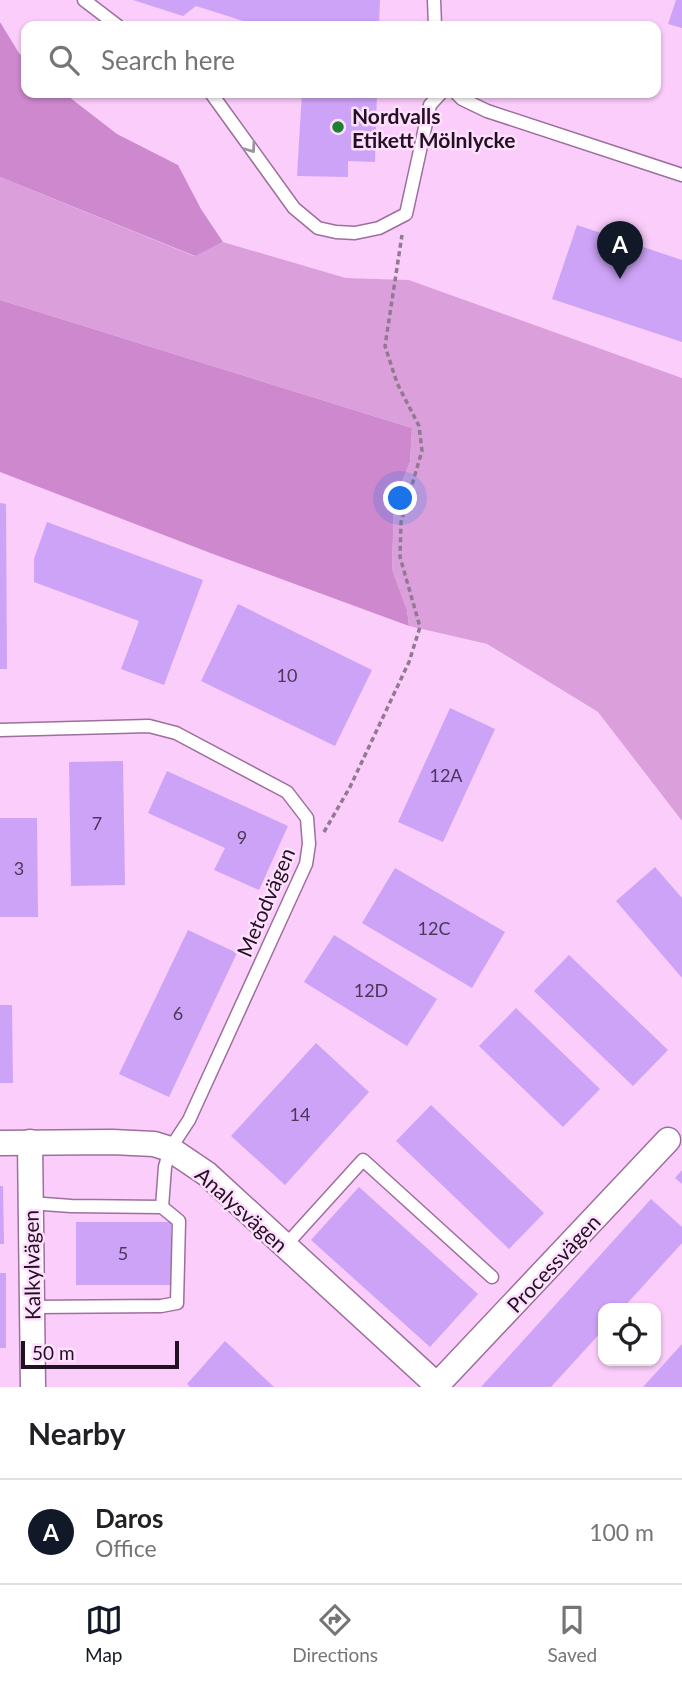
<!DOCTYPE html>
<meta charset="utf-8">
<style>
:root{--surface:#fff;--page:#f2f2f2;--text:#202124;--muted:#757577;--line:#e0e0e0;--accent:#111827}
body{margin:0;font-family:Lato,sans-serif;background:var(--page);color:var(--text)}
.controls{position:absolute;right:21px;bottom:21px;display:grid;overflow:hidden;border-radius:14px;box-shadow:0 2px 5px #0004}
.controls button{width:63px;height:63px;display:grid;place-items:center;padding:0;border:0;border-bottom:2px solid var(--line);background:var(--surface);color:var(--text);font:35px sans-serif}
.scale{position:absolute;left:21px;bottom:18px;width:158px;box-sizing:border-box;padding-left:7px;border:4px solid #231123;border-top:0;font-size:19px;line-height:24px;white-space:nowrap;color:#231123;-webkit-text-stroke:5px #fedffd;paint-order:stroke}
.you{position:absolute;left:401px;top:499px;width:24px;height:24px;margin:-18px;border:5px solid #fff;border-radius:50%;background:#1a73e8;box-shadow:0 0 0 10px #1a73e833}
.badge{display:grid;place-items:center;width:46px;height:46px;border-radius:50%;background:var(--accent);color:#fff;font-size:23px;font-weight:700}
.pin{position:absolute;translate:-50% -58px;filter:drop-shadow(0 2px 4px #0008)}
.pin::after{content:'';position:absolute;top:37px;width:24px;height:21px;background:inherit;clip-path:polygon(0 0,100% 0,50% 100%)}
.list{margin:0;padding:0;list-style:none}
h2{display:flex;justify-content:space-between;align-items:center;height:91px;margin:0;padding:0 28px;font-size:30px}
h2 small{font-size:23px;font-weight:400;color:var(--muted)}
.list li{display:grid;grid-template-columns:46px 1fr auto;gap:21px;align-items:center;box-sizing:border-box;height:105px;padding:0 28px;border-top:2px solid var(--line)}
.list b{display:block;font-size:26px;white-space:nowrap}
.list p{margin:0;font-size:23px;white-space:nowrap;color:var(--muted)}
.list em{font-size:23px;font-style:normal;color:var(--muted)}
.icon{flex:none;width:38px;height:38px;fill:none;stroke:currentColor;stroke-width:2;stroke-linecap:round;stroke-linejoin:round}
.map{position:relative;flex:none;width:682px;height:1387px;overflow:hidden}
.search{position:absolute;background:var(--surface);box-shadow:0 2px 5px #0004;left:21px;right:21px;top:21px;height:77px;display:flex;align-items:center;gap:18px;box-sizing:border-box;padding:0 24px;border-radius:14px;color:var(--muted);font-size:26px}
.sheet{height:196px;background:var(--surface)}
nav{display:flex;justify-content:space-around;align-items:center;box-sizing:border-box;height:98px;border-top:2px solid var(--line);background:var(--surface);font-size:19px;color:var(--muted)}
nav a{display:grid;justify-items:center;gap:4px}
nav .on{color:var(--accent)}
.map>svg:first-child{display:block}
.built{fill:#facdfa;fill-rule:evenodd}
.green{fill:#dba0db}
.forest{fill:#cd88ce}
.building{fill:#cda3f7}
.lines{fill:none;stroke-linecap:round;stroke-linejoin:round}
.service-casing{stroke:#9d6f9d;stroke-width:15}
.minor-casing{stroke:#9d6f9d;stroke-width:27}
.path{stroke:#917991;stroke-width:3.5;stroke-dasharray:5 3.5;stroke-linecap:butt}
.service{stroke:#fff;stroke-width:12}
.minor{stroke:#fff;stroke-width:24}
.oneway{stroke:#9c949c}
.poi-dot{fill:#1c7f32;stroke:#fedffd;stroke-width:2.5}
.labels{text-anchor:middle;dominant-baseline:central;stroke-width:5;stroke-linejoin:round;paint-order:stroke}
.number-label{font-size:18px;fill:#4e3658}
.poi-label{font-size:21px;font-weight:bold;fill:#231123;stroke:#fedffd;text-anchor:start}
.street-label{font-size:21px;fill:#231123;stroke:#fedffd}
</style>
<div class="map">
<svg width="682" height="1387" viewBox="0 0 682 1387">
<rect width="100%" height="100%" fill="#fedffd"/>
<g class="built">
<polygon points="0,0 682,0 682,378 409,280 346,278 223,242 201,209 178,165 117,134 64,93 656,93 656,26 26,26 26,59 19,53 0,22"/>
<path d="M0,472L213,554L409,626L487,644L598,712L682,821V1387H0ZM603,1308H656V1361H603Z"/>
</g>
<polygon class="green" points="0,177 194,256 223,242 346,278 409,280 682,378 682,821 598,712 487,644 409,626 407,610 392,569 394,501 410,462 412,428 0,300"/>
<g class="forest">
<polygon points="0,22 19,53 26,60 26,93 64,93 117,134 178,165 201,209 223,242 195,256 0,177"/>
<polygon points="0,300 412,428 410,462 394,501 392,569 407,610 409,626 213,554 0,472"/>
</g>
<g class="building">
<polygon points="133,0 380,0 379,26 259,26 196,6 183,16"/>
<polygon points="676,0 682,0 682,28 668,24"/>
<polygon points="302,93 377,93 375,162 348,161 348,177 297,176"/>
<polygon points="577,225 682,260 682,342 552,299"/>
<polygon points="0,503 6,504 7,669 0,669"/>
<polygon points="47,522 203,580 164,685 121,669 139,621 34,582 34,559"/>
<polygon points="238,604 372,670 335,746 201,681"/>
<polygon points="450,708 495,729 443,842 398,822"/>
<polygon points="123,761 125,885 71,886 69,762"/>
<polygon points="167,771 288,826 259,890 214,870 225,848 148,813"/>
<polygon points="0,818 37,818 38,917 0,917"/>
<polygon points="655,867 682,898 682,978 616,901"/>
<polygon points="395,868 505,932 472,988 362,923"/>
<polygon points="188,930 237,953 169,1097 119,1074"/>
<polygon points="334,935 437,999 407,1046 304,982"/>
<polygon points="569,955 668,1050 633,1086 534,991"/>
<polygon points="0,1005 12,1005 13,1083 0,1083"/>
<polygon points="516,1008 600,1089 563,1127 479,1046"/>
<polygon points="316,1043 369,1092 285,1185 231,1136"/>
<polygon points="431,1105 544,1213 509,1249 396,1141"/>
<polygon points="682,1170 682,1184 675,1178"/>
<polygon points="0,1186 3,1186 4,1244 0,1244"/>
<polygon points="359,1187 478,1294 430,1347 311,1240"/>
<polygon points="651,1199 682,1227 682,1243 623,1308 603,1308 603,1330 551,1387 481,1387"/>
<rect x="76" y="1222" width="95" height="63"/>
<rect x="0" y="1273" width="6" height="75"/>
<polygon points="225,1341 274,1387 190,1387 187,1384"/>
<polygon points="682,1344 682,1387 643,1387"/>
</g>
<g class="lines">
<g class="service-casing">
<g id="service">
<polyline points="84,0 118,26"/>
<polyline points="434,0 435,26"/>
<polyline points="211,93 294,208 318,228 336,232 355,233 379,228 406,214 430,105 441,93"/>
<polyline points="456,93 462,99 487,111 682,175"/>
<polyline points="0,730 149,726 176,733 287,792 307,818 309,844 306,864 189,1120 170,1149 165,1167 162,1207"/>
<polyline points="30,1203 71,1206 162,1207 179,1221 177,1303 161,1306 32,1307"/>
<polyline points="285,1246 363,1160 492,1277"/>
</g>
</g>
<g class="minor-casing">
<g id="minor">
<polyline points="30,1142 33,1387"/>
<polyline points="0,1143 112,1142 154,1144 170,1149 207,1174 439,1387"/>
<polyline points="437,1385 668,1140"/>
</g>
</g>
<polyline class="path" points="324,832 350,787 409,662 420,627 400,557 401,522 422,451 419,426 397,383 385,346 402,235"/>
<use href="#service" class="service"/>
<use href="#minor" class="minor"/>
</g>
<defs><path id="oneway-chevron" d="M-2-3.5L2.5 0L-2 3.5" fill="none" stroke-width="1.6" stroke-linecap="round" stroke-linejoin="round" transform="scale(1.75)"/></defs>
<use class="oneway" href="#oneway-chevron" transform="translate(251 148) rotate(54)"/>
<circle class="poi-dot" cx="338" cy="127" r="7"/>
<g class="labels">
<g class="number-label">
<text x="287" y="675">10</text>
<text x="446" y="775">12A</text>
<text x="97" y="823">7</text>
<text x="242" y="837">9</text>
<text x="19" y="868">3</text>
<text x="434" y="928">12C</text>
<text x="371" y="990">12D</text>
<text x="178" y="1013">6</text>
<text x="300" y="1114">14</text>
<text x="123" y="1253">5</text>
</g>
<g class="poi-label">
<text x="352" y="115">Nordvalls<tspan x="352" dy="24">Etikett Mölnlycke</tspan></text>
</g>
<g class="street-label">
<text transform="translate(265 902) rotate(-67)">Metodvägen</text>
<text transform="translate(242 1209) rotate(42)">Analysvägen</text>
<text transform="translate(553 1263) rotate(-47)">Processvägen</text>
<text transform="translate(31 1265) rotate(-91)">Kalkylvägen</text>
</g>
</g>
</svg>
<div class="controls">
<button><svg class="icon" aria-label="locate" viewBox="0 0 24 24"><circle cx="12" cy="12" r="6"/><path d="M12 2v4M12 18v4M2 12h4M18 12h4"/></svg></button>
</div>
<div class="scale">50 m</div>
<div class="you"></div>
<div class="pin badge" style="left:620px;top:279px">A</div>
<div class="search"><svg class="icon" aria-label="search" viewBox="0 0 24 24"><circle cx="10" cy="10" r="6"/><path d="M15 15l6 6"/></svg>Search here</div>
</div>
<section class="sheet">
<h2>Nearby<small></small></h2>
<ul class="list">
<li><span class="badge">A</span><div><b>Daros</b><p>Office</p></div><em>100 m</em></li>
</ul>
</section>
<nav>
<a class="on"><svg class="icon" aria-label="map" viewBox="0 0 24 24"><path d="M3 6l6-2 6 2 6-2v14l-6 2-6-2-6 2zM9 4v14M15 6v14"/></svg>Map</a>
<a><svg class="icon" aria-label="directions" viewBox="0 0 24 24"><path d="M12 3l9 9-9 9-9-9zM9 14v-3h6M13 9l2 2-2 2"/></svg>Directions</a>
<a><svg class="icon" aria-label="saved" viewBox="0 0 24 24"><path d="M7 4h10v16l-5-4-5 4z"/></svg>Saved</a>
</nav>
